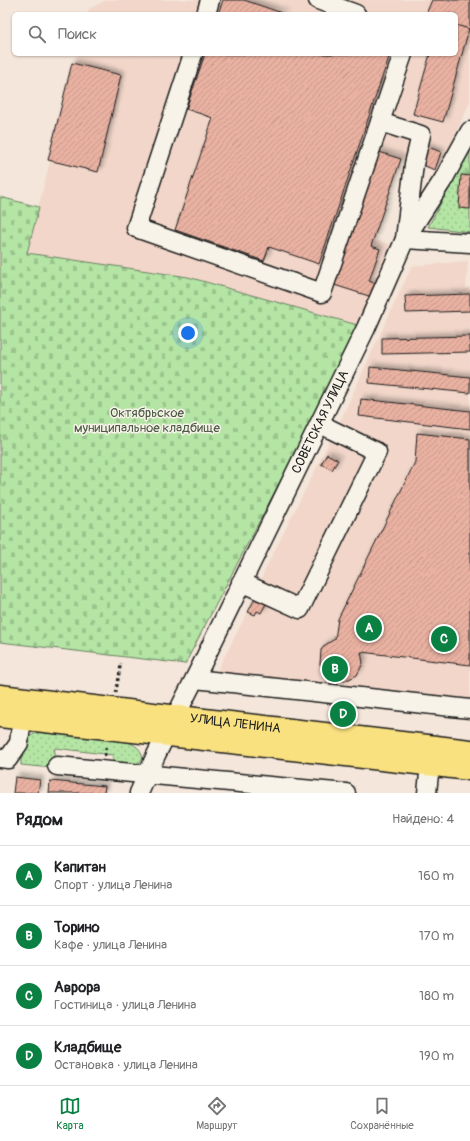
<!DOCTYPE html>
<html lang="ru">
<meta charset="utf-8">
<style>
:root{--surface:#fff;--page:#f6f6f6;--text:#202124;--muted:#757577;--line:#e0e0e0;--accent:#0b8043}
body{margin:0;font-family:Pangolin,sans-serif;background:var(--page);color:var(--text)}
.you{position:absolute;left:188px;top:333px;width:14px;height:14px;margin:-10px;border:3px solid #fff;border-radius:50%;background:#1a73e8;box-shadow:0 0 0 6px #1a73e833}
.badge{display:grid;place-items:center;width:26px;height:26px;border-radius:50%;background:var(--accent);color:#fff;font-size:13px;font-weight:700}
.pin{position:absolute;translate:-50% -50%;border:2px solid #fff;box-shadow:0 1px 4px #0006}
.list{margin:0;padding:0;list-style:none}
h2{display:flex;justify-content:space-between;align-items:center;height:52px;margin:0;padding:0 16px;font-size:17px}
h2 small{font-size:13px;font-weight:400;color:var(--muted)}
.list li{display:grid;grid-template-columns:26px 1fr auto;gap:12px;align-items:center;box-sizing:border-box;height:60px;padding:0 16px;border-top:1px solid var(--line)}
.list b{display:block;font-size:15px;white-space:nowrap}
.list p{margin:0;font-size:13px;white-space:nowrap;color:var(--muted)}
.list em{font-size:13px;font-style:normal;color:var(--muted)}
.icon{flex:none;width:22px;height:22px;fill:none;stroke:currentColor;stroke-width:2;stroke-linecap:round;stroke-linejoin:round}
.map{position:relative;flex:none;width:470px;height:793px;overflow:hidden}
.search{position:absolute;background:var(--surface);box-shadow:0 1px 3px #0004;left:12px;right:12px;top:12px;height:44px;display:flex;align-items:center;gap:10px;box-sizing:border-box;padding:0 14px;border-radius:6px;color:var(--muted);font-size:15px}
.sheet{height:292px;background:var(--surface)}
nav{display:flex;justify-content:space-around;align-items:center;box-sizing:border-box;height:56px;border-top:1px solid var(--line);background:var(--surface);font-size:11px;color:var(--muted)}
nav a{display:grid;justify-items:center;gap:2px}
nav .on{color:var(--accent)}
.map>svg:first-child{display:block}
.built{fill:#f1d6c9}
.grass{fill:url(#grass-dots);stroke:#688060}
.cemetery{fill:url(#cemetery-stones);stroke:#688060}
.building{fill:url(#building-hatch);stroke:#1c1c1c;filter:url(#shadow)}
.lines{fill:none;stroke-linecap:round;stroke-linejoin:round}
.minor-casing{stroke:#1c1c1c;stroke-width:21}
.major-casing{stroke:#1c1c1c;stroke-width:25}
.path{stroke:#1c1c1c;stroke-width:2.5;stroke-dasharray:3 3;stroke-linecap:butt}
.minor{stroke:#f7f3e8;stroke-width:18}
.major{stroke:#fae180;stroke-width:22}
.labels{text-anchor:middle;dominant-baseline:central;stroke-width:3;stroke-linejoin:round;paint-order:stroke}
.park-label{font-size:13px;fill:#4a5845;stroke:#f7f3e8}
.street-label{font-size:13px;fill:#1c1c1c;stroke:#f7f3e8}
</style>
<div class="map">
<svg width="470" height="793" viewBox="0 0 470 793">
<defs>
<pattern id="grass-dots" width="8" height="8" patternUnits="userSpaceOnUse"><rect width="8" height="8" fill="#b4e5a4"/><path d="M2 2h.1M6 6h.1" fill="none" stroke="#9ac48d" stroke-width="1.8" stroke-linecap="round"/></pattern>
<pattern id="cemetery-stones" width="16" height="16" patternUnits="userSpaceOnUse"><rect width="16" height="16" fill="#b4e5a4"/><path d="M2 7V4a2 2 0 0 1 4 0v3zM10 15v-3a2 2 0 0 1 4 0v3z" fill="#9ac48d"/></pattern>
<pattern id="building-hatch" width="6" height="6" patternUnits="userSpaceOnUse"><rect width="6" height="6" fill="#e9b1a1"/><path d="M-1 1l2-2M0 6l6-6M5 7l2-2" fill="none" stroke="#c7988a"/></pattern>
<filter id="shadow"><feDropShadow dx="3.5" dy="-3.5" stdDeviation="2" flood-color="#0004"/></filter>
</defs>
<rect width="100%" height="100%" fill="#f4e6da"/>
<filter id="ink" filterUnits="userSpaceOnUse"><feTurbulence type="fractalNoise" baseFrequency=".025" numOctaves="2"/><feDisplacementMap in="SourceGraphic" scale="8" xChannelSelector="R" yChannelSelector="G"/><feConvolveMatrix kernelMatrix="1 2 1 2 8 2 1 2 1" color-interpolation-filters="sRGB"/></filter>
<g filter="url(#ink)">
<g class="built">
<polygon points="107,0 428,0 470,9 470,101 439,173 401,160 374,239 391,245 373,297 361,326 188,277 27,253 77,54 456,54 456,14 87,14 89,9"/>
<polygon points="468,261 466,288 470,289 470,705 215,675 255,598 264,572 342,417 412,266"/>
</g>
<g class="grass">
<polygon points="470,149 470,232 428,227"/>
<path d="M42,732L126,741C135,745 141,748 143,758L139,763L132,765L113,764V755L55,748L52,768L21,765C21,748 22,735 42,732Z"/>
</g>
<polygon class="cemetery" points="0,197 39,207 27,253 188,277 361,326 185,664 0,642"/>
<g class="building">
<polygon points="223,0 244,0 285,14 218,14"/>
<polygon points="432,0 470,0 470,30 456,25 456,14 426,14"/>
<polygon points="456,25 469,29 443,122 413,114 430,54 456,54"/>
<polygon points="205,54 390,54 319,264 269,247 264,261 175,230 213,118 186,109"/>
<polygon points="72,63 121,75 98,172 48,160"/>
<polygon points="426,146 441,152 435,170 420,164"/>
<polygon points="376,151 401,159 371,246 380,249 369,281 376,284 372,297 331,284"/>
<polygon points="461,175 470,176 470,209 459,208"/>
<polygon points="470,294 470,311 406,313 405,296"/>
<polygon points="470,336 470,352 382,354 382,338"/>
<polygon points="370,367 470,377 470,393 369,383"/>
<polygon points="361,399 470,411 470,429 359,416"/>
<polygon points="417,433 470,439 470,665 361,652 363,663 357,675 345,681 332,679 326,676 320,664 321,650 325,645 335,639 338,619 415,462"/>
<polygon points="327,454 338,460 332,470 321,464"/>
<polygon points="255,598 266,604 261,613 257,611 255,615 248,612"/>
<polygon points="15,777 40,780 38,793 13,793"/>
<polygon points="50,781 105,786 104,793 49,793"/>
</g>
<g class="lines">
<g class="minor-casing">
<g id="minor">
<polyline points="318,0 356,14"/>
<polyline points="206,14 210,0"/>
<polyline points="193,54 136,228 322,293 403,54"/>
<polyline points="380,122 421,135 414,164 405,239 470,243"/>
<polyline points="241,582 300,609 377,452 320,424"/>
<polyline points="195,679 470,709"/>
<polyline points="0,758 8,759 19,743 22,718"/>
<polyline points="57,766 346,793"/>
<path id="s1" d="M139,793L156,755L201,666L366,328L405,239L443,180L470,131"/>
<polyline points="427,793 430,764"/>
</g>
</g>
<g class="major-casing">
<g id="major">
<path id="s2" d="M0,696L470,751"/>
<polyline points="0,716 470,769"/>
</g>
</g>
<g class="path">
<polyline points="116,693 121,663"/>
<polyline points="105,756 106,745"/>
</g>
<use href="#minor" class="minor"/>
<use href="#major" class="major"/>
</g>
</g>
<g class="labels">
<g class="park-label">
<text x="147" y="413">Октябрьское<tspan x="147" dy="15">муниципальное кладбище</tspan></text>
</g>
<g class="street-label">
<text stroke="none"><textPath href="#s1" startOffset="413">СОВЕТСКАЯ УЛИЦА</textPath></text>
<text stroke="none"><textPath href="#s2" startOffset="237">УЛИЦА ЛЕНИНА</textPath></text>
</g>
</g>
</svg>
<div class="you"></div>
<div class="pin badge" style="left:369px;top:628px">A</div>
<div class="pin badge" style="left:335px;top:669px">B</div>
<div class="pin badge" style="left:444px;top:639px">C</div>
<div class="pin badge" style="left:343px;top:714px">D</div>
<div class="search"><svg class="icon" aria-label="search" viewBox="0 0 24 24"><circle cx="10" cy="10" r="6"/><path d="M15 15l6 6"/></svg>Поиск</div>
</div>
<section class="sheet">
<h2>Рядом<small>Найдено: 4</small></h2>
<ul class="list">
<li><span class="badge">A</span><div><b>Капитан</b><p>Спорт · улица Ленина</p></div><em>160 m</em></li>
<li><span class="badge">B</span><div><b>Торино</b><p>Кафе · улица Ленина</p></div><em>170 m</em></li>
<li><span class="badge">C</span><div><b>Аврора</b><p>Гостиница · улица Ленина</p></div><em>180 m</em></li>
<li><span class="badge">D</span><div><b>Кладбище</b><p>Остановка · улица Ленина</p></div><em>190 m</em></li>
</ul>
</section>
<nav>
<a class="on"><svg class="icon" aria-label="map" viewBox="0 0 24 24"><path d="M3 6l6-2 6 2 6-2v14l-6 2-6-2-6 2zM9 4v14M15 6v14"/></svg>Карта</a>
<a><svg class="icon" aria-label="directions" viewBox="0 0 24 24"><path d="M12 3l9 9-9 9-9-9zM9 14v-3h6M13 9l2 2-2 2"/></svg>Маршрут</a>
<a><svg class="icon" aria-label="saved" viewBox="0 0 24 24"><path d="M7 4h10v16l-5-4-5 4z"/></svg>Сохранённые</a>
</nav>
